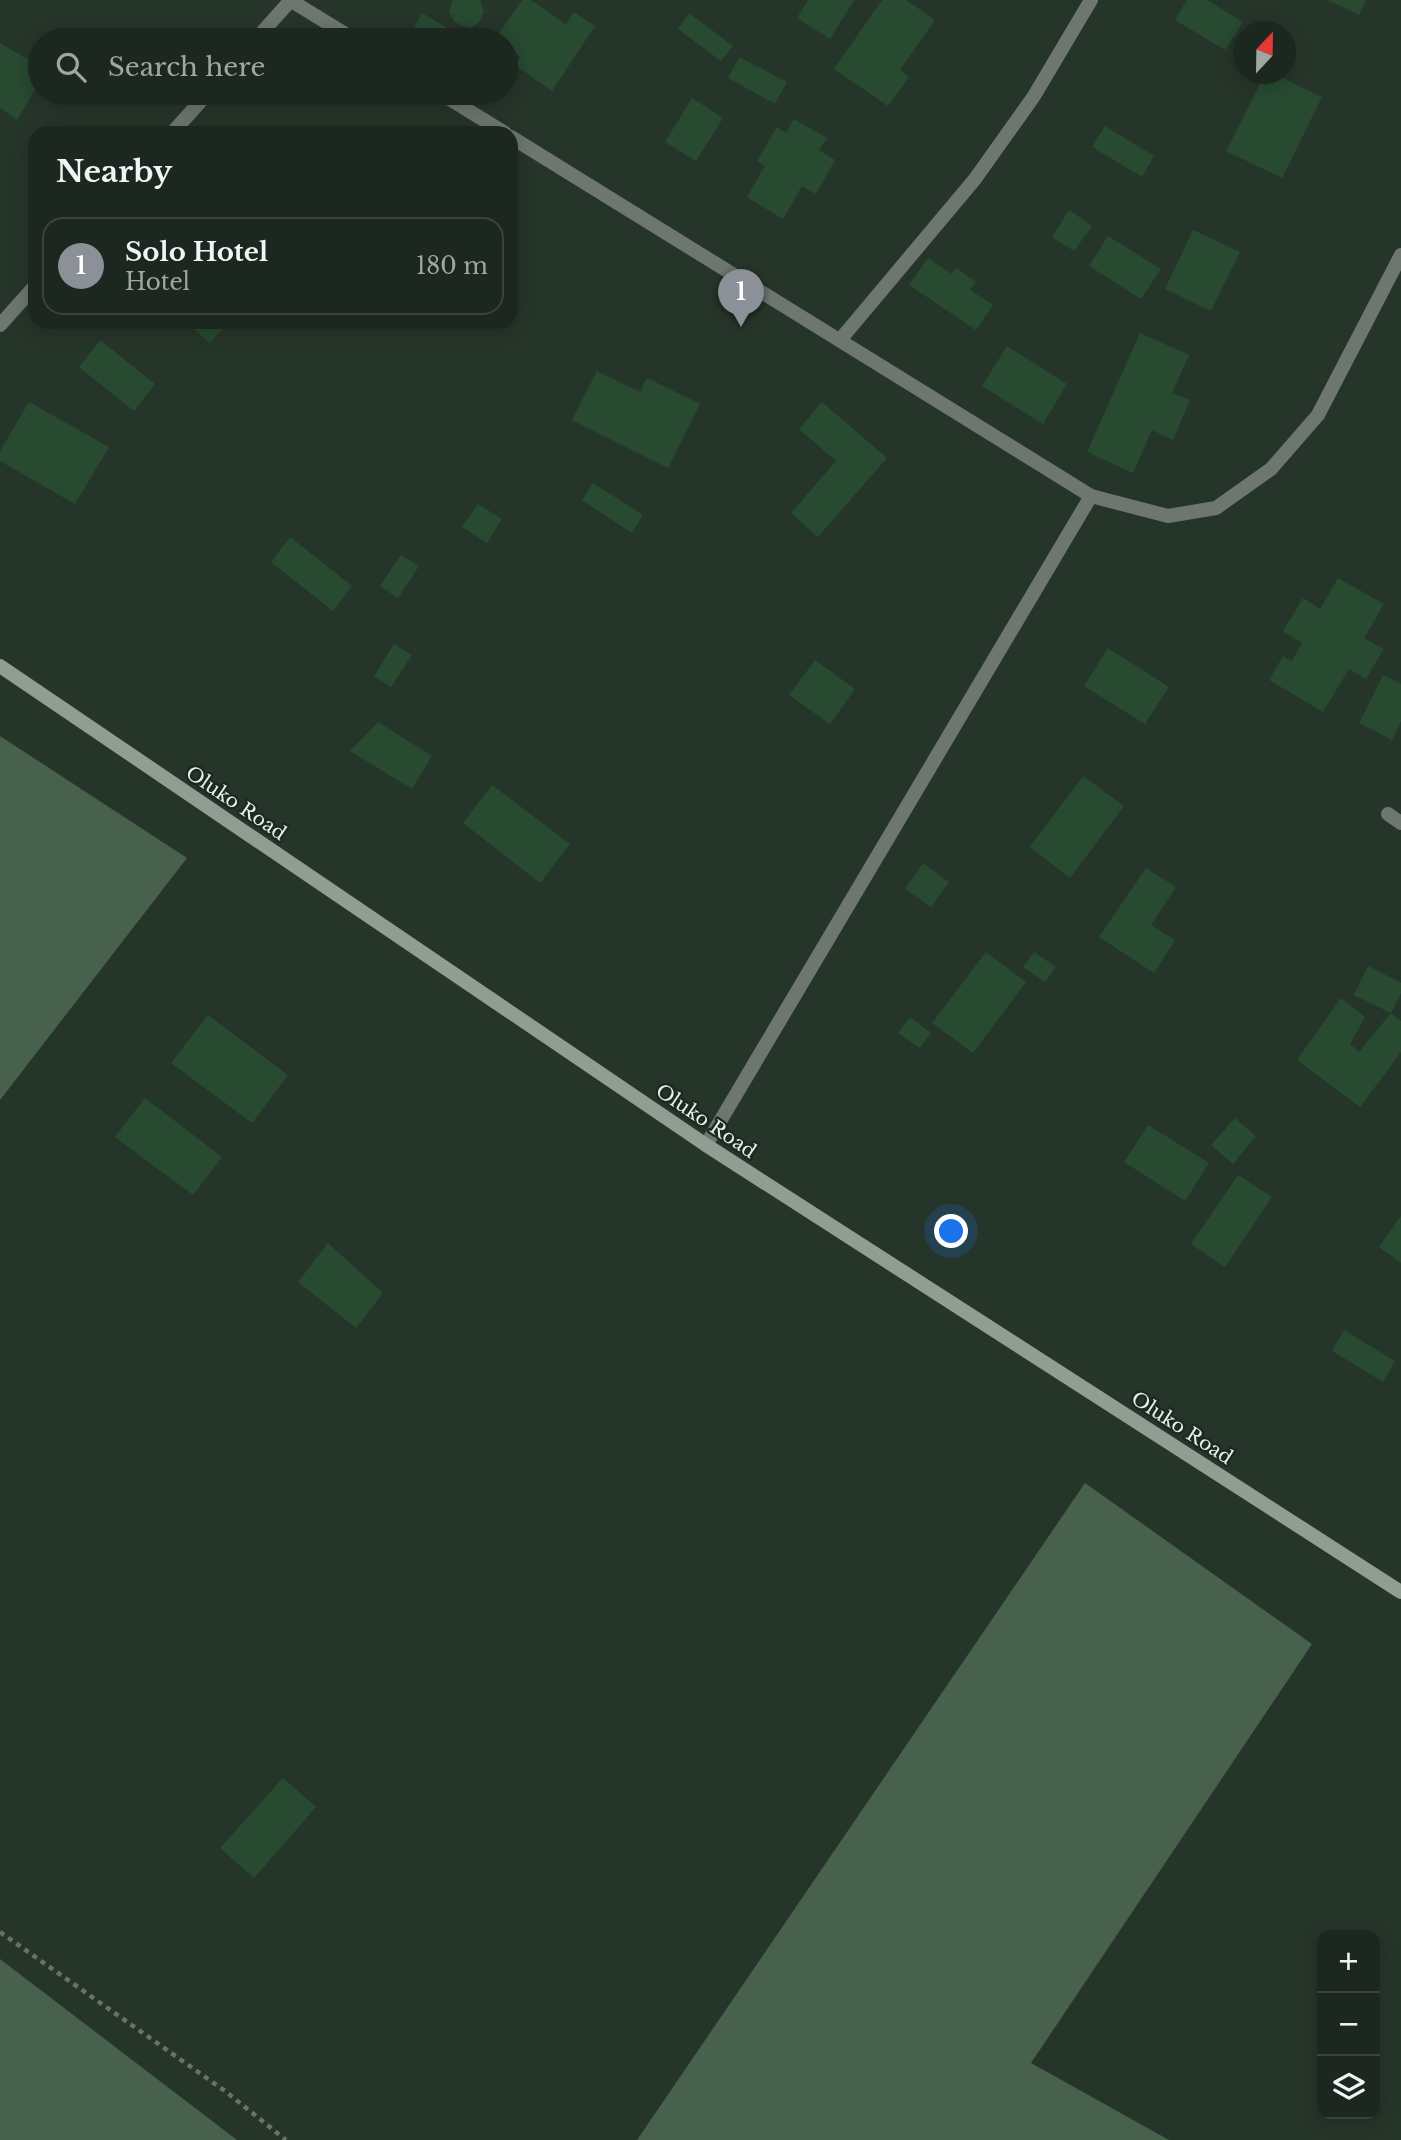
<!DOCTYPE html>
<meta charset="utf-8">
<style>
:root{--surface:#1c281f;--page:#29342c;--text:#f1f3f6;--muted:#a0a6a4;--line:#3a443d;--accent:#8c9099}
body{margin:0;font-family:"Libre Baskerville",serif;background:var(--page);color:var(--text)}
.controls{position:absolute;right:21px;bottom:21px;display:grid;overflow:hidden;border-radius:14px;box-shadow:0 4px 18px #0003}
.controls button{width:63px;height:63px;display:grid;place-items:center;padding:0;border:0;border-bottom:2px solid var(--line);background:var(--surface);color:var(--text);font:35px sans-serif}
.compass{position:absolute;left:1233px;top:21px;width:63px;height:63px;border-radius:50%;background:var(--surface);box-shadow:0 4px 18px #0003;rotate:22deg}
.you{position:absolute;left:952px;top:1232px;width:24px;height:24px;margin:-18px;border:5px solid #fff;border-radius:50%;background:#1a73e8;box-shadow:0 0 0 10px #1a73e833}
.badge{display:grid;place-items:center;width:46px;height:46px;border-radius:50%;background:var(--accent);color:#fff;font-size:23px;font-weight:700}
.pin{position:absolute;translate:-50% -58px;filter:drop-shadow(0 2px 4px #0008)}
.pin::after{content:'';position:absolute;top:37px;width:24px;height:21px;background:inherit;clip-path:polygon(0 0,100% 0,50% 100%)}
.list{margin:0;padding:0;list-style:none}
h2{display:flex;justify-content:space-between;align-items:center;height:91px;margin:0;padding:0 28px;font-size:30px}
h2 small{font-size:23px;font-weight:400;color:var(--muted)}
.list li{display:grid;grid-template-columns:46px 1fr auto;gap:21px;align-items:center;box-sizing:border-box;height:98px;margin:0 14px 14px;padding:0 14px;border:2px solid var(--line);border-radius:21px}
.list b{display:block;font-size:26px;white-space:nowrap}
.list p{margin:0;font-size:23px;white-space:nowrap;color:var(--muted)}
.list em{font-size:23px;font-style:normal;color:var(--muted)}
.icon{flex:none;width:38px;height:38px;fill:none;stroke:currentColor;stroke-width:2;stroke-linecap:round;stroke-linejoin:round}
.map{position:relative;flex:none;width:1401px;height:2140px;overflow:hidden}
.search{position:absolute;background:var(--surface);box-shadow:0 4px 18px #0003;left:28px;top:28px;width:490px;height:77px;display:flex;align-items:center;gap:18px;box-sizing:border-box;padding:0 24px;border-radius:38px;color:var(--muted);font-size:26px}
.panel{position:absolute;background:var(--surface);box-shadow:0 4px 18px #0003;left:28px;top:126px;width:490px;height:203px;border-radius:21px}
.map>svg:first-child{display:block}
.green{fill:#47614d}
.building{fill:#274a31}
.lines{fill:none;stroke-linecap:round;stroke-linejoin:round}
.path{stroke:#667369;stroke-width:4.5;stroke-dasharray:5 5;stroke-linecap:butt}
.street{stroke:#6e7670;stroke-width:14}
.secondary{stroke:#919d93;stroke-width:14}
.labels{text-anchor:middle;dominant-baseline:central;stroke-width:5;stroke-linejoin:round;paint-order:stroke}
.street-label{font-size:19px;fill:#e6f0e8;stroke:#1c2b20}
</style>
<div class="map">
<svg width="1401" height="2140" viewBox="0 0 1401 2140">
<rect width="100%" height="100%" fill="#263529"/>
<g class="green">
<polygon points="0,736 187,858 0,1100"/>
<polygon points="1085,1483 1312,1644 1031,2063 1169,2140 637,2140"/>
<polygon points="0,1959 237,2140 0,2140"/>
</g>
<g class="building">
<polygon points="453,0 480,0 484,11 479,22 470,28 454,22 449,11"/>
<polygon points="522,0 531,0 566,24 574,12 595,26 552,91 515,65 521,57 506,46 506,40 495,39"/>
<polygon points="808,0 854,0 830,39 797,18"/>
<polygon points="882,0 906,0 935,20 900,70 909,77 888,106 834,69"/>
<polygon points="1187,0 1207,0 1243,22 1225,50 1175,20"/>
<polygon points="1328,0 1366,0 1359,15"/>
<polygon points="422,13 464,38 463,40 417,40 409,36"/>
<polygon points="689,13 733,46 721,61 678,29"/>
<polygon points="0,43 40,66 40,81 17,120 0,108"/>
<polygon points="739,57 787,82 775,104 728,78"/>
<polygon points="1265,74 1274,74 1322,97 1282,178 1226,151"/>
<polygon points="692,98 723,118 696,161 665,142"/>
<polygon points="794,119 827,138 819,150 835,160 816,194 802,186 783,219 747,197 765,166 757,161 777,127 786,133"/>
<polygon points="1105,126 1154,156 1142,177 1092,147"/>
<polygon points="1069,210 1092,226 1074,251 1052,237"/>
<polygon points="1193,230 1240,252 1211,311 1165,289"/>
<polygon points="1108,236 1161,269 1141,299 1089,266"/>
<polygon points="928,258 952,274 956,268 976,282 970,290 993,305 976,330 909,285"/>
<polygon points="185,322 228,322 210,343"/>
<polygon points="1140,333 1189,355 1172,393 1190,400 1173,440 1152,430 1133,473 1087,452"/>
<polygon points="100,340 155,384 134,411 79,367"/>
<polygon points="1007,346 1067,384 1043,424 982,386"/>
<polygon points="597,371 640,392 647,378 700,404 668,468 572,420"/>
<polygon points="29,402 109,447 75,504 0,461 0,451"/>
<polygon points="822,402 887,458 818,537 791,513 836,461 799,429"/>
<polygon points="593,483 643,515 632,533 582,500"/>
<polygon points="478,504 502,519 487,543 462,527"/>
<polygon points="290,537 352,586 333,611 271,562"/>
<polygon points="401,555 419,566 398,598 380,586"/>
<polygon points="1338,578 1384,604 1364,638 1384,649 1366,679 1349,669 1323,712 1269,680 1283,656 1292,661 1302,643 1283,631 1303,598 1320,609"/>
<polygon points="394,644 412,655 391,687 374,676"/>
<polygon points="1108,648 1169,687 1145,724 1084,686"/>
<polygon points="815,660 855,689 830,724 789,695"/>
<polygon points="1383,675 1401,684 1401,721 1392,740 1359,723"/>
<polygon points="378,722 432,756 412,789 350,751"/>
<polygon points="1083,776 1124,806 1070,878 1030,847"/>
<polygon points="492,785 570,844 540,883 463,823"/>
<polygon points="923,863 949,882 931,907 905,889"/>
<polygon points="1146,868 1176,887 1151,925 1175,940 1154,973 1099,937"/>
<polygon points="986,952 1026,982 973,1053 932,1023"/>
<polygon points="1034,952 1056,967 1045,982 1023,967"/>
<polygon points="1368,966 1401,983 1401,993 1391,1013 1354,995"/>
<polygon points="1341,998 1365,1017 1350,1044 1359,1052 1391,1013 1401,1021 1401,1052 1360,1107 1297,1060"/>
<polygon points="208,1015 288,1075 252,1123 171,1063"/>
<polygon points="910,1017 931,1033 920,1048 898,1033"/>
<polygon points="145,1098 222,1157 193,1195 115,1137"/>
<polygon points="1235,1118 1256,1136 1233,1164 1211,1145"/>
<polygon points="1148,1125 1209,1163 1185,1201 1124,1162"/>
<polygon points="1238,1175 1272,1197 1225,1267 1191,1244"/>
<polygon points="1401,1216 1401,1263 1379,1247"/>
<polygon points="328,1243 383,1293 356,1328 298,1282"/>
<polygon points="1344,1330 1395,1361 1383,1382 1332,1351"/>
<polygon points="283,1778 316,1807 254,1878 220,1848"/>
</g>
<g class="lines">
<polyline class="path" points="0,1932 225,2091 286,2140"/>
<g class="street">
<polyline points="290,0 355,40"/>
<polyline points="255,40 291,0"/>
<polyline points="440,93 505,133"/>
<polyline points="172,133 208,93"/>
<polyline points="511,137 1091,496 1168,516 1216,508 1271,469 1318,415 1401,255"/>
<polyline points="0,325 35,286"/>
<polyline points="840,340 975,179 1034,96 1091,0"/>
<polyline points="1388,814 1401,823"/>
<polyline points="706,1145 1091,496"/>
</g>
<polyline class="secondary" points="0,666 706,1145 1401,1592"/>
</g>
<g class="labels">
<g class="street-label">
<text transform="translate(236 803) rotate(34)">Oluko Road</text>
<text transform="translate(706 1121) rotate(34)">Oluko Road</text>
<text transform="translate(1182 1428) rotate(33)">Oluko Road</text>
</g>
</g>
</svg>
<div class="controls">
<button>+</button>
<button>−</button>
<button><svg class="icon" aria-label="layers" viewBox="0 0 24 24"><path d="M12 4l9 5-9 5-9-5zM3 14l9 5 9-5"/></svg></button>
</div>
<svg class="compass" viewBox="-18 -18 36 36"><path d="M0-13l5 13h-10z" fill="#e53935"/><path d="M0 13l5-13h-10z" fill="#a0a6a4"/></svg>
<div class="you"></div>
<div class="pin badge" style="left:741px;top:327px">1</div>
<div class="search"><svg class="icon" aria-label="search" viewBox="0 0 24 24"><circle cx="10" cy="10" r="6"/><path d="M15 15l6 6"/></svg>Search here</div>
<section class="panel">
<h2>Nearby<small></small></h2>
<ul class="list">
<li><span class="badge">1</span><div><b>Solo Hotel</b><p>Hotel</p></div><em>180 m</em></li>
</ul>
</section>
</div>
